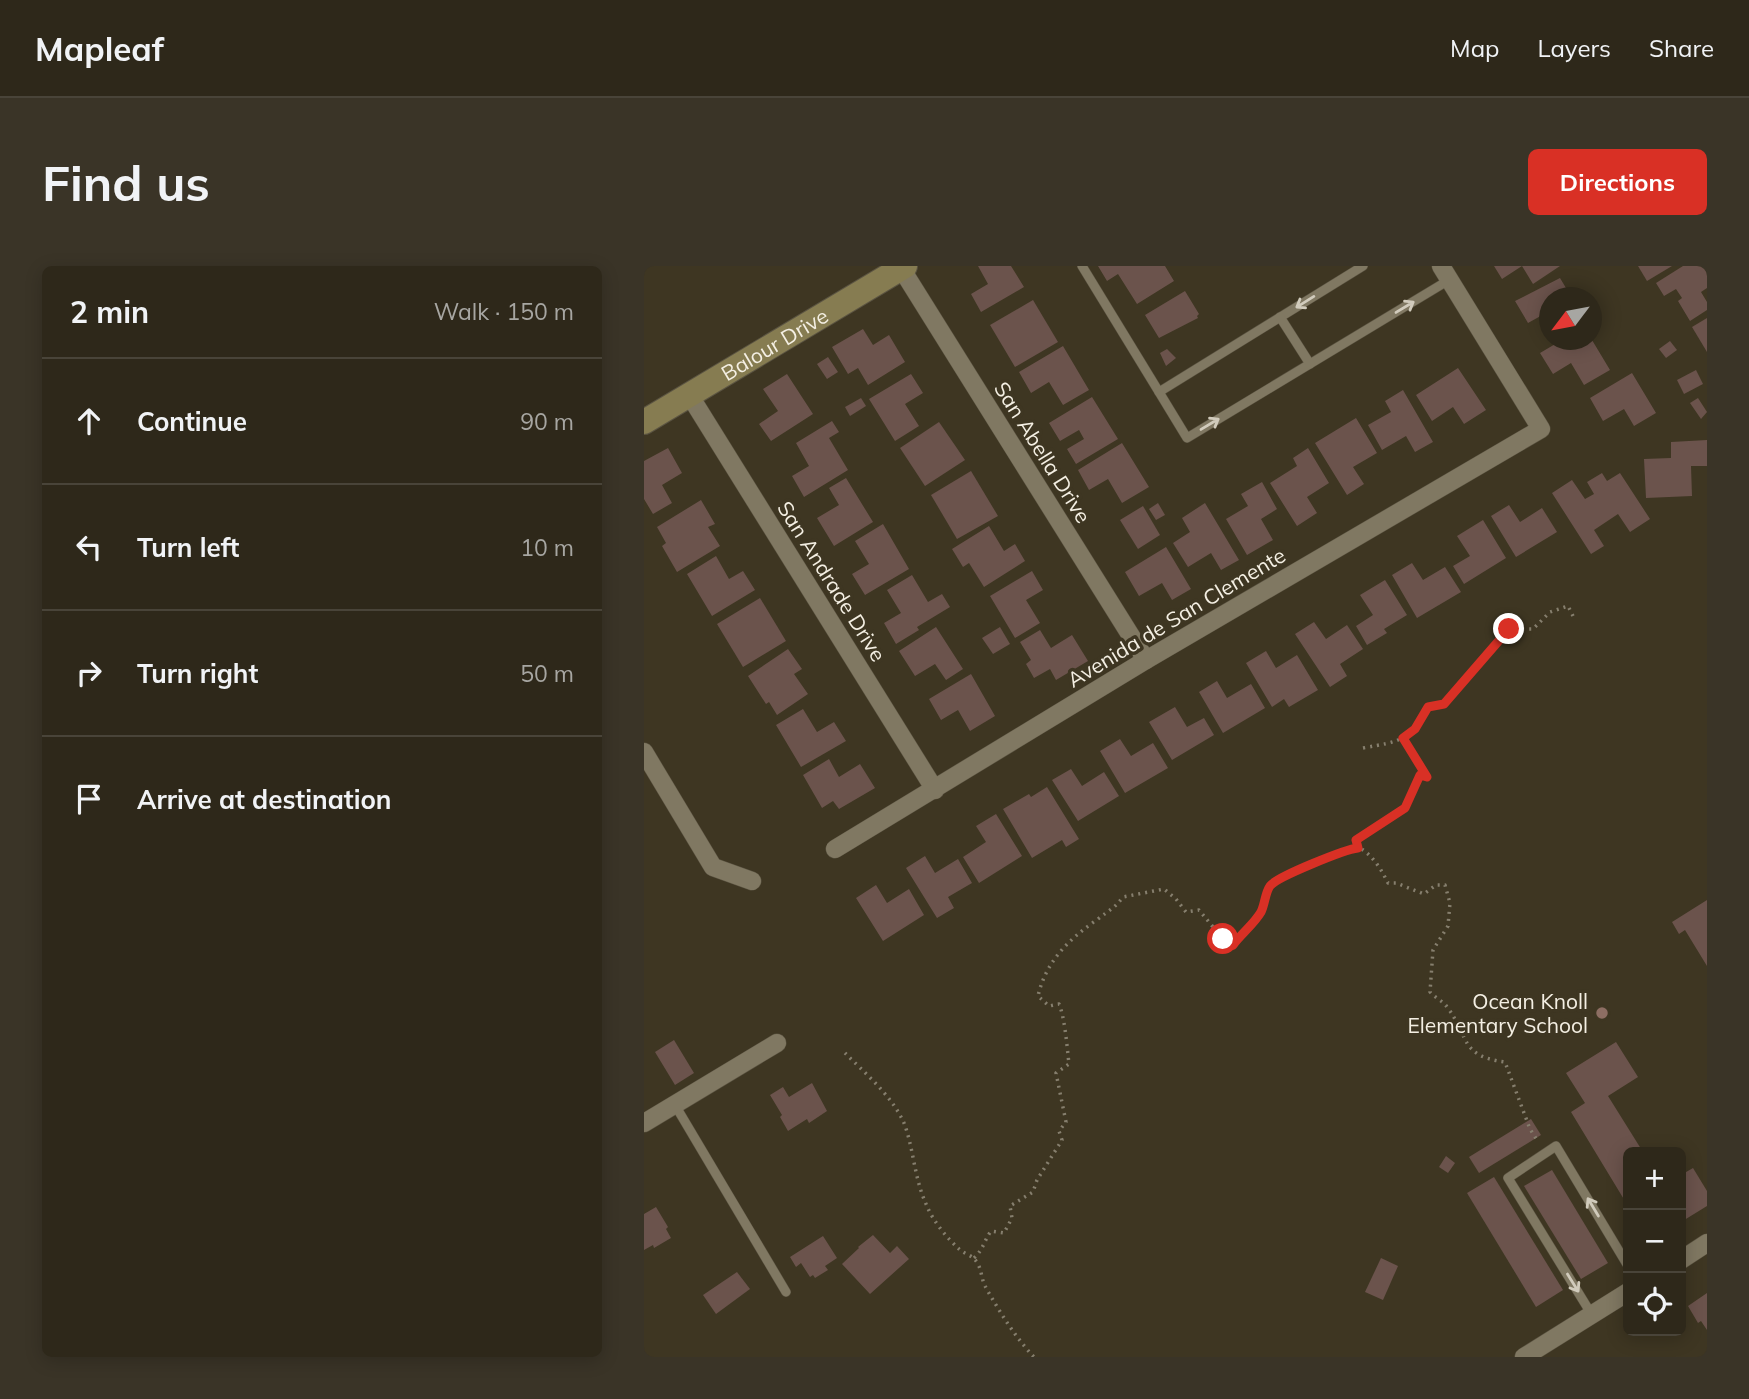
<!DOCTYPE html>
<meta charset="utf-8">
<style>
:root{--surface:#2e281a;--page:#3a3427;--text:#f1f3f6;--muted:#a7a6a2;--line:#494439;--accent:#d93025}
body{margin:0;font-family:Mulish,sans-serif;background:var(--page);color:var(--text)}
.controls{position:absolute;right:21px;bottom:21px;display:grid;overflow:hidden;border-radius:10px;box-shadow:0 4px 18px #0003}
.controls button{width:63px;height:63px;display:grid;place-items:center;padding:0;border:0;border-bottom:2px solid var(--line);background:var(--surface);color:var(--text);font:35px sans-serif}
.compass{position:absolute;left:895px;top:21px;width:63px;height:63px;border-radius:50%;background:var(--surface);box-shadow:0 4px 18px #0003;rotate:238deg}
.stop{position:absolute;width:21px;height:21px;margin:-16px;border:5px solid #d93025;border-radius:50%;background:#fff}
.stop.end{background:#d93025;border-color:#fff;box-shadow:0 2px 7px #0008}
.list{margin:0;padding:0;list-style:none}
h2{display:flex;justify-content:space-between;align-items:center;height:91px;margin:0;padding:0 28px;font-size:30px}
h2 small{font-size:23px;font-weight:400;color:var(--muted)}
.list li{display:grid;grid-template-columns:46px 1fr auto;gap:21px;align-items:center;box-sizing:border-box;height:126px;padding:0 28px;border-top:2px solid var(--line)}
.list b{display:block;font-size:26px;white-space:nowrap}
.list em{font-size:23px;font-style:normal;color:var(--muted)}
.icon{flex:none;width:38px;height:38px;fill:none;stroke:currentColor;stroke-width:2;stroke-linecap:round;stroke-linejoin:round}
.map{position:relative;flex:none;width:1063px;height:1091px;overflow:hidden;border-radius:10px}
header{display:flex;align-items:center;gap:42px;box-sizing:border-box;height:98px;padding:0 35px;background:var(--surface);border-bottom:2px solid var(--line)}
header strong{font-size:33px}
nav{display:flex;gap:38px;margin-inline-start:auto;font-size:24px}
.intro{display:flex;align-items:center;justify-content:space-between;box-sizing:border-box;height:168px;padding:0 42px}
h1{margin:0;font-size:49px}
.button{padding:18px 32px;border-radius:10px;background:var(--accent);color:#fff;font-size:24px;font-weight:700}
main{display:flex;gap:42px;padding:0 42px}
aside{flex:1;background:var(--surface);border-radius:10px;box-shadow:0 4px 18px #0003}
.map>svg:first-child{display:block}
.building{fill:#6b534c}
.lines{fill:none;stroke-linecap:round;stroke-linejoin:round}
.lane-casing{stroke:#5b5442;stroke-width:10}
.street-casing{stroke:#5b5442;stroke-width:19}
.secondary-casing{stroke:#5b5442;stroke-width:26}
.path{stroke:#867f6e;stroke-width:3.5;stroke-dasharray:2 5;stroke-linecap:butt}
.lane{stroke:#807862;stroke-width:9}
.street{stroke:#807862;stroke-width:18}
.secondary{stroke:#867c51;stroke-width:24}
.oneway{stroke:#d1cbbc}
.route{stroke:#d93025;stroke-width:9}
.education-dot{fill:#8d6e63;stroke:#3e3622;stroke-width:2.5}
.labels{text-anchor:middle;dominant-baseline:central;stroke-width:7;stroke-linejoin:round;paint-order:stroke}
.street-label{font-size:21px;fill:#f4efe3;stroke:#3e3622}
.poi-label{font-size:21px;fill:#f4efe3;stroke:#3e3622;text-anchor:end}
</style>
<header>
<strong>Mapleaf</strong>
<nav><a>Map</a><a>Layers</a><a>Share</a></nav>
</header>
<div class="intro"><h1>Find us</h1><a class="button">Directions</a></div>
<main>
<aside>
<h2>2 min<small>Walk · 150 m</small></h2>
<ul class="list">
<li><svg class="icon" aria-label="ahead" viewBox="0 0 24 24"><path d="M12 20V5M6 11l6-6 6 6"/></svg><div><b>Continue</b></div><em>90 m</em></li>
<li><svg class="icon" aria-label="left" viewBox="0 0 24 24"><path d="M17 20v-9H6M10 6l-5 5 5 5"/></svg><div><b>Turn left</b></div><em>10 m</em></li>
<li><svg class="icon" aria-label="right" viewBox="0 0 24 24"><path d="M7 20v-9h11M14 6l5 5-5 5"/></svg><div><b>Turn right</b></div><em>50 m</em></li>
<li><svg class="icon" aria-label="arrive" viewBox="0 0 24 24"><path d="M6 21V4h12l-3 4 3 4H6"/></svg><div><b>Arrive at destination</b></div></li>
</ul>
</aside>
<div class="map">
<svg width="1063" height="1091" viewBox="0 0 1063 1091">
<rect width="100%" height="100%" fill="#3e3622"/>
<g class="building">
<polygon points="334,0 367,0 380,21 337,46 327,28 344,18"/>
<polygon points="454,0 521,0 530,15 493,38 474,8 463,15"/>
<polygon points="850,0 916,0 889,18 878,0 858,13"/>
<polygon points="994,0 1028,0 1003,15"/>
<polygon points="1039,0 1063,0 1063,22 1057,26 1063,36 1063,44 1046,55 1034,35 1038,32 1032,23 1020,30 1012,17"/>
<polygon points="916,12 928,32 906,32 906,54 902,47 884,57 871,35"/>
<polygon points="541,25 555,48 553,50 554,52 515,72 501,49"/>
<polygon points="389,34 414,76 371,101 346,59"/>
<polygon points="1063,52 1063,86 1048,61"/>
<polygon points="219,63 229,79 245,69 261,96 224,119 214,102 204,108 188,81"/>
<polygon points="918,74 948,74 966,104 940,119 927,97 909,108 896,87"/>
<polygon points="1026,75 1033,84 1022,92 1015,83"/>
<polygon points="419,80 445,124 419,139 405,116 387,127 375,106"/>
<polygon points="523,83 532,92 522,100 516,87"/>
<polygon points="184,91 194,106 183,113 173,98"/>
<polygon points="814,102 842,144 820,158 809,141 788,155 772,129"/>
<polygon points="1052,104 1059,118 1040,128 1033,114"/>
<polygon points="988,107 1012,147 990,160 980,143 959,155 946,132"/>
<polygon points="143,108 169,148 127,175 115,158 134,145 119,123"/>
<polygon points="267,108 279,127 261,138 275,160 251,175 225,133"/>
<polygon points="759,124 789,176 771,186 762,170 738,184 724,159 747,146 741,135"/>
<polygon points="448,131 474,173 432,198 423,183 440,173 435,164 416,175 405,157"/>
<polygon points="217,132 222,140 206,150 201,141"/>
<polygon points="1054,132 1063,146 1057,153 1046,137"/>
<polygon points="712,152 733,187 709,201 720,218 703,229 671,177"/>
<polygon points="188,155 195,166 185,172 204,204 160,231 148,210 165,200 152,177"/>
<polygon points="295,156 321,194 281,220 256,182"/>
<polygon points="1063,174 1063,200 1047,200 1048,230 1002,232 1000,193 1027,192 1027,176"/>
<polygon points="478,177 505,221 478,237 464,213 445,224 434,204"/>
<polygon points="24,182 38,207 18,219 28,237 9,248 0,233 0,195"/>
<polygon points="664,182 685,217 663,231 673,247 653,260 626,217 653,200 649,192"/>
<polygon points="327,205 354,250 313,273 287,229"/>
<polygon points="958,207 963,215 976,207 1006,253 986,266 974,248 950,264 960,280 947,288 908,227 928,214 941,233 950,228 943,216"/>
<polygon points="202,212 229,256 190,280 173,252 195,239 185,222"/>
<polygon points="618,216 633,243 617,253 629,274 603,289 582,253 604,240 597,228"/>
<polygon points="57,234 71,258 64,261 76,280 33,306 18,280 22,277 13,261"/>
<polygon points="514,237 521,249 512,254 505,243"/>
<polygon points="561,237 595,294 577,304 567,287 544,301 529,277 546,266 538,252"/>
<polygon points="865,239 876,256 898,242 913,266 872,291 847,250"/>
<polygon points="499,240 516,269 494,283 476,254"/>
<polygon points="839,254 862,292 820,318 809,300 826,290 813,270"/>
<polygon points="239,258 265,303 221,329 208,308 225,298 211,275"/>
<polygon points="345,260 360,285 371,278 381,295 340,321 325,297 319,301 308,283"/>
<polygon points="522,281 547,323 528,334 518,317 495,330 481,306"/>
<polygon points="72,290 85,313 99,305 111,324 68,350 43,308"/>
<polygon points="768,297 779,314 801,301 817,326 773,352 748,309"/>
<polygon points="388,305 399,324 382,334 396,357 371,372 346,330"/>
<polygon points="268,309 284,336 298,328 306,341 273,361 275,364 252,378 240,357 257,347 243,324"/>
<polygon points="741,314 763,349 740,363 743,367 723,379 712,360 729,349 716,329"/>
<polygon points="116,332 142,375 99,401 73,358"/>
<polygon points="670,356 682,373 703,359 719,383 696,398 703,410 686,421 651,368"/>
<polygon points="292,361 319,403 302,414 291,398 271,410 255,385"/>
<polygon points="356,361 366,378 349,388 338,372"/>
<polygon points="396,364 407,382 428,369 444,395 412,414 406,403 390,412 382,398 387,394 376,376"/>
<polygon points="144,383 158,403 150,408 164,428 133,449 125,436 122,438 104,410"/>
<polygon points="622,385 632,402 653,389 674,424 645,441 640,433 628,441 602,397"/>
<polygon points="327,408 351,450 326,465 314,444 297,454 285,433"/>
<polygon points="573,415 583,432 607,418 621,442 579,467 555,426"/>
<polygon points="531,441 543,461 560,452 570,469 528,494 505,456"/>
<polygon points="159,443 173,466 190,456 202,475 157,501 132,459"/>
<polygon points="476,473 487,490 509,477 524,502 481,527 456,485"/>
<polygon points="185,493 195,511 216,498 231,522 195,543 189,535 178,542 159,509"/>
<polygon points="427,503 438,520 460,506 475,530 434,555 408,514"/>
<polygon points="403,521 435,573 422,581 418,574 388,592 359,543 385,528 387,531"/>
<polygon points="352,548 378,590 335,617 319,591 342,576 332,560"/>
<polygon points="281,590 291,607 314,593 328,617 304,631 310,642 293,652 262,602"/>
<polygon points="232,619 243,637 265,623 280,649 239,675 212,632"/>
<polygon points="1063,634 1063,700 1041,664 1035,668 1028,656"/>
<polygon points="30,774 50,807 31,819 11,786"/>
<polygon points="972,776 994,811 964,830 999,886 984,886 984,940 927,846 941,837 922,807"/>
<polygon points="168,817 183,845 165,857 163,853 144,865 136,851 138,849 126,829 139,821 145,831"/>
<polygon points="887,853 897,869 835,907 825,891"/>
<polygon points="802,890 811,897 804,907 795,901"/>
<polygon points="1049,902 1063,925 1063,940 1037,956 1037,909"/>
<polygon points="908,904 964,997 937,1013 880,920"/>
<polygon points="850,911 919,1024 892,1041 823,927"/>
<polygon points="12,941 24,961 22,963 27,972 10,982 9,979 0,984 0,948"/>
<polygon points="229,969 246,987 253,980 265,993 226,1028 198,998 215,982 214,981"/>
<polygon points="179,970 193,992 181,1000 184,1004 171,1012 169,1009 166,1011 157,997 152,1001 146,991"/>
<polygon points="737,992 754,1000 739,1034 721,1026"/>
<polygon points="93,1006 106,1023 72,1048 59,1029"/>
<polygon points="1063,1027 1063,1064 1057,1055 1054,1057 1044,1040"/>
</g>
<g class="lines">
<g class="lane-casing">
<g id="lane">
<polyline points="438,0 515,126"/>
<polyline points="719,0 515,126 543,172 805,14"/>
<polyline points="636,51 666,98"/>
<polyline points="31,839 142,1026"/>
<polyline points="948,1049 864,912 912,880 984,1000"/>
</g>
</g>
<g class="street-casing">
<g id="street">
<polyline points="257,2 502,394"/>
<polyline points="46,130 291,524"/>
<polyline points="0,486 69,601 108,615"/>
<polyline points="191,583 502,394 897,163 797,0"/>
<polyline points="0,857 133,777"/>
<polyline points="1037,994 1063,977"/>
<polyline points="880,1091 984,1026"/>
</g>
</g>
<g class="secondary-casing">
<g id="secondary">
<path id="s1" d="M0,156L261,0"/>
</g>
</g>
<g class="path">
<path d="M759,472L784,511L776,509L761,542L712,574L714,581C728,588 737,603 744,617H752L780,628L792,619H801L806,637L804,660L789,684L786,726C791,732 799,735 803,741C826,771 815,790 861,796L886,863L893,874"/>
<path d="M719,482C757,475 763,476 784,441L800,438L865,363H889L906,346L924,340L931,354"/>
<path d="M201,787C221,807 248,830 260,857C270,883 270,913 283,940C289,955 303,972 315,983C320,988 328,989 332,995C338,1003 337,1012 341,1020C355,1045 371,1071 390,1091"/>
<path d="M330,992C339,984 340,975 347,965L360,967L368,952L366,940L389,926L393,914L418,874L415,865L422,856L412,807L425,798C423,781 421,752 415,738L405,740L394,730C402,695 425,673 454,653C464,645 471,642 479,631L520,623L532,633L542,646L555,644L579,673L589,679C597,668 610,658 617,646C621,638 621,627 626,620C633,610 702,583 714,581"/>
</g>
<use href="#lane" class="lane"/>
<use href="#street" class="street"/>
<use href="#secondary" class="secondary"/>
</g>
<defs><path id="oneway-shaft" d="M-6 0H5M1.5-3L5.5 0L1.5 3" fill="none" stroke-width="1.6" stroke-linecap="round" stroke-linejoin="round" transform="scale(1.75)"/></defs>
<g class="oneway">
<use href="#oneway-shaft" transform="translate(661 36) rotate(148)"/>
<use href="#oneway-shaft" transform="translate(761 41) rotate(-31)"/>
<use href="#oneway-shaft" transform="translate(566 158) rotate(-31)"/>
<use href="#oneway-shaft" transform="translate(949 941) rotate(-121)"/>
<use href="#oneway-shaft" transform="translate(929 1017) rotate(58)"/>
</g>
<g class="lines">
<path class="route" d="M579,673L589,679C597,668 610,658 617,646C621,638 621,627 626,620C632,611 702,583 714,582L712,574L761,542L776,509L783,511L759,472L771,463L784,441L800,438L865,363"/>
</g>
<circle class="education-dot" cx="958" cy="747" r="7"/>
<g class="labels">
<g class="street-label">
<text stroke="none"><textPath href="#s1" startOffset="152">Balour Drive</textPath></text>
<text transform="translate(399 186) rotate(58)">San Abella Drive</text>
<text transform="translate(188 315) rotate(58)">San Andrade Drive</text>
<text transform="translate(532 351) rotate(-31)">Avenida de San Clemente</text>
</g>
<g class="poi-label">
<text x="944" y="735">Ocean Knoll<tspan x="944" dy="24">Elementary School</tspan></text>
</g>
</g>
</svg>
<div class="controls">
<button>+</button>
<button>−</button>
<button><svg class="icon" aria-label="locate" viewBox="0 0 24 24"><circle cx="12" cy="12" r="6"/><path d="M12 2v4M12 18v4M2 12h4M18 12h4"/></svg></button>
</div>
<svg class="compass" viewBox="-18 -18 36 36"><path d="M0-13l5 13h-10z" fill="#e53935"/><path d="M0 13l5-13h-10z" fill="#a7a6a2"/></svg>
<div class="stop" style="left:579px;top:673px"></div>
<div class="stop end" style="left:865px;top:363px"></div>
</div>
</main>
